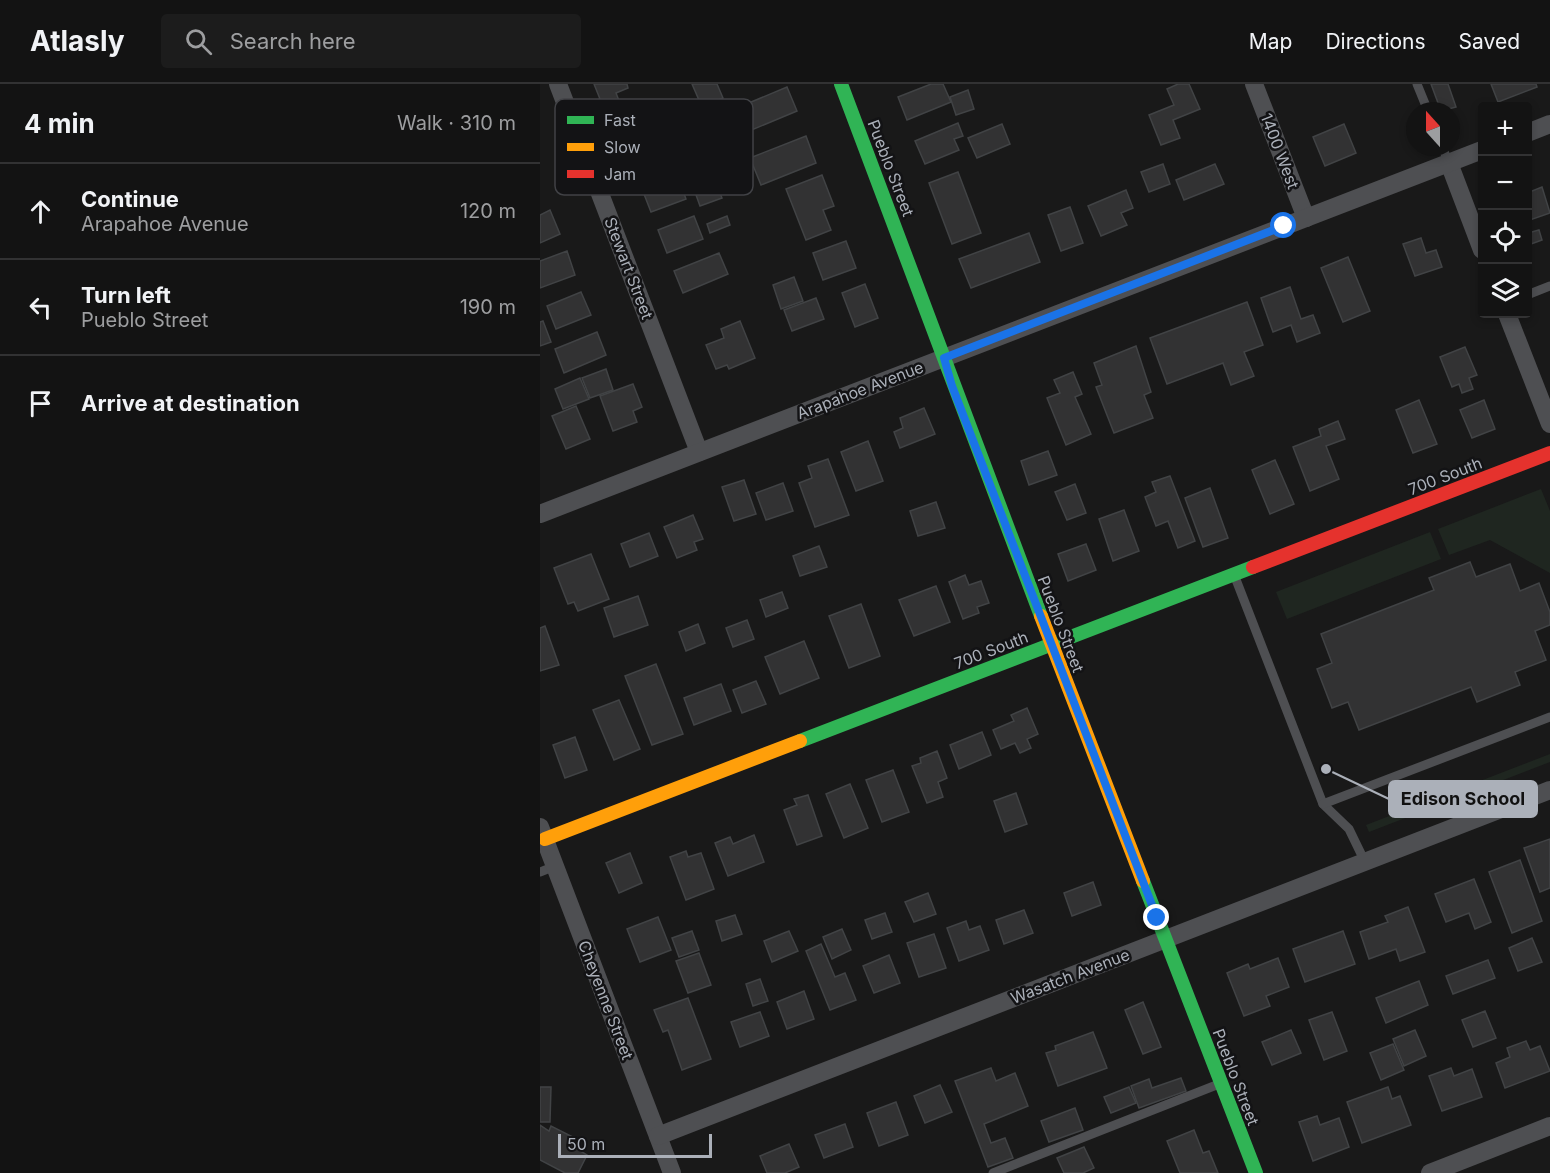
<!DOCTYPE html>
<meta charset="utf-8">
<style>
:root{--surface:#131313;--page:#1c1c1c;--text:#f1f3f6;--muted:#9d9ea0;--line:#323233}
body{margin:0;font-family:Inter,sans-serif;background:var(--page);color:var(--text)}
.controls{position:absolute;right:18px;top:18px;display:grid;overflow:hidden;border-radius:6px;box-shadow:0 3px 9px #0003}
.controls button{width:54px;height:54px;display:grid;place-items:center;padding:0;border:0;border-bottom:2px solid var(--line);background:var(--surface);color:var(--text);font:30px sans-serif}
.compass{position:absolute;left:866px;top:18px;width:54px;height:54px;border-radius:50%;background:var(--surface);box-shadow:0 3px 9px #0003;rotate:339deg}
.scale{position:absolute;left:18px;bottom:15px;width:154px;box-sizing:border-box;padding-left:6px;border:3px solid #abb0b9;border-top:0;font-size:16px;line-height:21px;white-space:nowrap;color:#abb0b9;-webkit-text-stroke:4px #131315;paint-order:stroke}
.stop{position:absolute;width:18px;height:18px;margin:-14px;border:4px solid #1a73e8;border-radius:50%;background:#fff}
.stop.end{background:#1a73e8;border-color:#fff;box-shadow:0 2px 6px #0008}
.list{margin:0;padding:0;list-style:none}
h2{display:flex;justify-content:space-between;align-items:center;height:78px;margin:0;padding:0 24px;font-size:26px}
h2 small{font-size:20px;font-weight:400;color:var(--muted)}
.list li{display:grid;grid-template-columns:39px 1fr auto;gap:18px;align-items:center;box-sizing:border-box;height:96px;padding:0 24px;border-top:2px solid var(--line)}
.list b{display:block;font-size:22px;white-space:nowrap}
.list p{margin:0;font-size:20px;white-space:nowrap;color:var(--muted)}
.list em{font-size:20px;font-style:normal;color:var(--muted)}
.icon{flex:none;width:33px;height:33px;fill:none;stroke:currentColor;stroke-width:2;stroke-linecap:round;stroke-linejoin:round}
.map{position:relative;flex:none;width:1010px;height:1089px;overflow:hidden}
header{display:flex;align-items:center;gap:36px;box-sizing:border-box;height:84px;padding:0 30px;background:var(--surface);border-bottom:2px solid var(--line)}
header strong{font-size:28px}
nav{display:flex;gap:33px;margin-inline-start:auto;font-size:21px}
.search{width:420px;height:54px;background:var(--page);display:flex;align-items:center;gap:15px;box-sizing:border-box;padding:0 21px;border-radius:6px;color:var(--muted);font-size:22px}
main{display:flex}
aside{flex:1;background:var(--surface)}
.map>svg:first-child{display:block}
.green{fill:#1f2620}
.building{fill:#323233;stroke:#414345;stroke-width:1.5}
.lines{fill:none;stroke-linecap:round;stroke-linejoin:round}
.lane{stroke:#4e4f52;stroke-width:9}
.street{stroke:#4e4f52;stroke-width:18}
.fast{stroke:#30b455;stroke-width:14}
.slow{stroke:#ff9f0a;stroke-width:14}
.jam{stroke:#e5322d;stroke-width:14}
.route{stroke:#1a73e8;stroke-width:8}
.labels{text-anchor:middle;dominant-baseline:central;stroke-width:5;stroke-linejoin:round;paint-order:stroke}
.street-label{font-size:16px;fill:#abb0b9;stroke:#131315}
.key{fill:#131315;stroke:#414246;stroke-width:1.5}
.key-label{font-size:16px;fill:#abb0b9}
.leader{fill:none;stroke:#abb0b9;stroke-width:2}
.callout-dot{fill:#abb0b9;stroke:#131315;stroke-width:2}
.callout{fill:#abb0b9;stroke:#abb0b9;stroke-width:2}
.callout-label{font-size:18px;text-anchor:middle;font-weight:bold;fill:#111}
</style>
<header>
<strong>Atlasly</strong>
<div class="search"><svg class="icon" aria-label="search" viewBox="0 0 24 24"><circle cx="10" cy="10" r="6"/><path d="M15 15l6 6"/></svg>Search here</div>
<nav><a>Map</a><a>Directions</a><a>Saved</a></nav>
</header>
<main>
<aside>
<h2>4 min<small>Walk · 310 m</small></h2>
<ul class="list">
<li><svg class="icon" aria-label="ahead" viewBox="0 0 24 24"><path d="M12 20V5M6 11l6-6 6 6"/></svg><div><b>Continue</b><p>Arapahoe Avenue</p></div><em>120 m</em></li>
<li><svg class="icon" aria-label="left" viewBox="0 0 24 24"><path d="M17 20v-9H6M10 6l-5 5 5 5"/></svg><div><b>Turn left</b><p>Pueblo Street</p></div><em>190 m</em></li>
<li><svg class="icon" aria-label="arrive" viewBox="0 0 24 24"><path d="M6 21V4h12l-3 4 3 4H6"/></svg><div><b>Arrive at destination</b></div></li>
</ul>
</aside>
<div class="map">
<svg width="1010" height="1089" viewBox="0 0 1010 1089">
<rect width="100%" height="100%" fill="#191919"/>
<g class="green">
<polygon points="1001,405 1010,427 1010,489 950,456 909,471 898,445"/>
<polygon points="890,448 901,475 747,535 736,508"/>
<polygon points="1010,670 1010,678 829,748 826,741"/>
</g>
<g class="building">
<polygon points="54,0 87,0 88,4 76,9 83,27 59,36 52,18 60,15"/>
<polygon points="152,0 177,0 183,14 162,23"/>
<polygon points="391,0 403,0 411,18 367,36 358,13"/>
<polygon points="638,0 649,0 660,25 633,36 640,54 621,61 609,31 634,21 627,5"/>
<polygon points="891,0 908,0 916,23 901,27"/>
<polygon points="951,0 996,0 997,3 958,18"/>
<polygon points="247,3 257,27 202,50 192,26"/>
<polygon points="428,6 434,25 416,31 410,13"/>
<polygon points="418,39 423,52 414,55 419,66 385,80 375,57"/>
<polygon points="462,40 470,60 437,74 428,54"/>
<polygon points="804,40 816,69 785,82 773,53"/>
<polygon points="266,52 276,79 221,101 210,74"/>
<polygon points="623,80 630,100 609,108 601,88"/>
<polygon points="675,80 684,100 644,116 636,96"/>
<polygon points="418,88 441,149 412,160 389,99"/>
<polygon points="172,89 182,114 160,122 151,97"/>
<polygon points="137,91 146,115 111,128 102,105"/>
<polygon points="282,91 294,122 283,126 291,146 266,156 246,105"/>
<polygon points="1002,103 1010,129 987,137 987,109"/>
<polygon points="586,106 593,124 581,129 587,141 561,152 548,122"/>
<polygon points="530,123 543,159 521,167 508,131"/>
<polygon points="10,126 20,150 0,159 0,131"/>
<polygon points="154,132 163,155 127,169 118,146"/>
<polygon points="187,132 190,141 170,149 167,140"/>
<polygon points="999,146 1002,156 991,160 988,149"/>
<polygon points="489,149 500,178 431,204 419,175"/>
<polygon points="881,154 886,169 896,166 902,183 875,192 863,160"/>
<polygon points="306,157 316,184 283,196 273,169"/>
<polygon points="27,167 35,191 0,204 0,177"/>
<polygon points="179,169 188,190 143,209 134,187"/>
<polygon points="808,173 830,227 803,238 781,184"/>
<polygon points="254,193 263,217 241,225 233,201"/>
<polygon points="325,200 338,234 315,243 302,209"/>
<polygon points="750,203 761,235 773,231 780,249 757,258 751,241 733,248 721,214"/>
<polygon points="41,208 51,231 16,245 7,222"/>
<polygon points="276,214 284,235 252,247 244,226"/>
<polygon points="707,218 723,261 704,268 714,292 691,301 683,279 627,300 610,254"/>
<polygon points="3,237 11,258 0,262 0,238"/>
<polygon points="200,237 215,274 189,285 187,281 176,285 166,261 184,254 181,245"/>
<polygon points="57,248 66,271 24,289 15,265"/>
<polygon points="596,262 611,308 604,311 613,334 574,349 556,303 562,301 554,279"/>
<polygon points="925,263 937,291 929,294 933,305 922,309 919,300 912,303 900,273"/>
<polygon points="66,285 73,306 50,314 42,294"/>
<polygon points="533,288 542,310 535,313 551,350 526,361 507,314 520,309 514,296"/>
<polygon points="40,294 49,315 23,325 15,305"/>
<polygon points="93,300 102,323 93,327 97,338 73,347 60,312"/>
<polygon points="879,316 897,360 873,369 856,326"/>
<polygon points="944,316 955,345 932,354 920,326"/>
<polygon points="36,322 50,355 26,365 12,332"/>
<polygon points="384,324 395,350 360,364 354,348 363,344 360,334"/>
<polygon points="798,337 805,355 786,362 799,395 770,407 753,363 781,352 779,345"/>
<polygon points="328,357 343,397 316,407 301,368"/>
<polygon points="508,367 517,391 489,401 481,377"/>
<polygon points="288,375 309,431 275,443 259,399 272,394 268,382"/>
<polygon points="735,376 754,420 730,430 712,386"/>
<polygon points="630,392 655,457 638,464 628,437 616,442 605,413 616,408 612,398"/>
<polygon points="204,396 216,430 194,437 182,403"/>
<polygon points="243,399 253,427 226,436 216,409"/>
<polygon points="535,400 546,429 527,436 515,408"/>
<polygon points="670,404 688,454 663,463 645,414"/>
<polygon points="396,418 405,444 378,452 370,427"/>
<polygon points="584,426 599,467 573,477 559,435"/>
<polygon points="153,431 163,455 154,458 157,466 137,474 124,443"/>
<polygon points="109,449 118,472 90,483 81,460"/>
<polygon points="546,460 556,486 528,497 518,470"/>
<polygon points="279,462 287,483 260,492 253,472"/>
<polygon points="51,470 69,515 38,527 34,518 28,520 14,484"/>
<polygon points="930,478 936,493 970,480 980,507 999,499 1010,528 1010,541 995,547 1006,576 975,588 980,601 937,618 931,603 819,646 808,618 792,624 777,585 792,579 781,550 894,506 889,494"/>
<polygon points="425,491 429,501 441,497 449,519 437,523 439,529 423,535 409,498"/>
<polygon points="396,502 410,538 374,552 359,516"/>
<polygon points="242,508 248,524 226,533 220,516"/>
<polygon points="98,512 108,541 74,553 64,524"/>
<polygon points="321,520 340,572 309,584 289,532"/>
<polygon points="207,536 214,555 193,563 186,544"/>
<polygon points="158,540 165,559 146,567 139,548"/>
<polygon points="5,542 19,581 0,587 0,544"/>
<polygon points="264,557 279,594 240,610 225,573"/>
<polygon points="116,580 143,650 112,661 85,592"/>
<polygon points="216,597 226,620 202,629 193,606"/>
<polygon points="181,600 191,627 154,641 144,614"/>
<polygon points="79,616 100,665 74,676 53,626"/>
<polygon points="487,624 498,650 487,655 491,664 480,669 475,659 461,665 453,646 474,637 471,631"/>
<polygon points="442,648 451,671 419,685 410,661"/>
<polygon points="35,653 47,686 25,694 13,661"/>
<polygon points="397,667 407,694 398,698 403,713 387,719 372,682 381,679 380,674"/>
<polygon points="353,686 369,728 342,738 326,696"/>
<polygon points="310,700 328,744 304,754 286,710"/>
<polygon points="476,709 487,740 465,748 454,717"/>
<polygon points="268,711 282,752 257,761 244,726 257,721 254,715"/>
<polygon points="214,751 224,778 188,792 175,759 190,753 193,760"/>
<polygon points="1010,755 1010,804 1000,808 984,764"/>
<polygon points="146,767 148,773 161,769 174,805 146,816 130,773"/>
<polygon points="90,769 102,799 79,809 66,779"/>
<polygon points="980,776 1002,837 972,849 949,788"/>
<polygon points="934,795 951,838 935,845 929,829 906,838 895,810"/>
<polygon points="553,798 561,821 532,832 524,809"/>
<polygon points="388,809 396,830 374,838 365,818"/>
<polygon points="868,823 885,868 860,877 856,865 829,875 820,848 848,838 845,832"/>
<polygon points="484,826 493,849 464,860 456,836"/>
<polygon points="345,829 352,848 332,855 325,836"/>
<polygon points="195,831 202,850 182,857 176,837"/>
<polygon points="118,833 131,866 100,878 87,845"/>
<polygon points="426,837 429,846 440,842 449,866 419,877 407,844"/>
<polygon points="302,845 311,866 292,875 283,853"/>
<polygon points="152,847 159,866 139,873 132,854"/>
<polygon points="249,847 258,867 232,878 224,857"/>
<polygon points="803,847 815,880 765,898 753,865"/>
<polygon points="394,850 406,884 379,893 367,859"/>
<polygon points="992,854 1002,878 978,887 969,864"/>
<polygon points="281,860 295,893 305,889 316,916 290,926 266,867"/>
<polygon points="159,869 171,901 148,909 136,877"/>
<polygon points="349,871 360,899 334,909 323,882"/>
<polygon points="738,874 749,903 726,912 730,922 704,932 687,889 708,880 710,885"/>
<polygon points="948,876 955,894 913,910 906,892"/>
<polygon points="220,895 228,917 213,922 206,900"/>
<polygon points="879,897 888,921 846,939 836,914"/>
<polygon points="264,907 274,935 247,945 237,918"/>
<polygon points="148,914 171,975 142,986 128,946 123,948 114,926"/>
<polygon points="603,918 621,963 603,970 585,926"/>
<polygon points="945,927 956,954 933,963 922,936"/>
<polygon points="220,928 229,952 200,963 191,938"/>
<polygon points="792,928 807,967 784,976 769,936"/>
<polygon points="751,946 761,969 732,981 722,958"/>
<polygon points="875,946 886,972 864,982 853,955"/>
<polygon points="553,948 567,984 518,1002 506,969 516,966 515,962"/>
<polygon points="986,957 990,966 1000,962 1010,987 965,1004 956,979 970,973 967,964"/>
<polygon points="853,960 864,986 841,996 830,969"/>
<polygon points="451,984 456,997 475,989 488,1022 444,1040 451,1059 465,1054 473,1074 448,1083 415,997"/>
<polygon points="911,984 914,992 932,985 942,1013 902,1027 889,992"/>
<polygon points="641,994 646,1007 599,1024 591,1002 609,995 612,1004"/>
<polygon points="400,1001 412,1028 385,1039 374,1012"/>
<polygon points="0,1003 11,1003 10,1038 0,1038"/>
<polygon points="589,1003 596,1019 571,1029 564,1013"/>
<polygon points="848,1003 852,1015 860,1012 871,1041 822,1059 807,1018"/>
<polygon points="356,1018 368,1051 339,1062 327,1029"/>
<polygon points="535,1024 543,1046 509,1058 501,1037"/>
<polygon points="777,1032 780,1041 799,1034 809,1063 773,1077 759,1038"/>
<polygon points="305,1040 313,1063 284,1074 275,1051"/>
<polygon points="0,1041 9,1047 11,1042 37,1055 34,1063 47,1071 38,1089 25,1089 0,1076"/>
<polygon points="654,1046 663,1069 669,1067 678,1089 640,1089 627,1057"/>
<polygon points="249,1060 259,1083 245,1089 227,1089 220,1072"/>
<polygon points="544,1063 554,1084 543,1089 524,1089 517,1074"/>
</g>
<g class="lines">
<g class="lane">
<polyline points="877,0 888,27"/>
<polyline points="902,63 909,79"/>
<polyline points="987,211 1010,202"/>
<polyline points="695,493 783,720 809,745 825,778"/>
<polyline points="783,720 1010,633"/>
<polyline points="0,788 15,782"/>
<polyline points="453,1089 679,1000"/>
</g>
<g class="street">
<polyline points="18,0 159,368"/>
<polyline points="714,0 766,134"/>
<polyline points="987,49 1010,40"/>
<polyline points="909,79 942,166"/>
<polyline points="967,230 1010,340"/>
<polyline points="0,430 942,66"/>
<polyline points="0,743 132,1089"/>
<polyline points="118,1052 1010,706"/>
<polyline points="890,1089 1010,1042"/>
</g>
<g class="fast">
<path d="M301,0C369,177 433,355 501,532"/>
<polyline points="260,657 713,483"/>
<polyline points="603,797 716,1089"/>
</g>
<g class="slow">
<polyline points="501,532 603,797"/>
<polyline points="5,755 260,657"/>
</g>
<polyline class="jam" points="713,483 1010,369"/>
</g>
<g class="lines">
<polyline class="route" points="617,834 412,302 404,274 744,142"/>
</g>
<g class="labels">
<g class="street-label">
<text transform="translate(740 67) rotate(69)">1400 West</text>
<text transform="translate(351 84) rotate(69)">Pueblo Street</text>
<text transform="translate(89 184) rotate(69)">Stewart Street</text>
<text transform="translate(320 306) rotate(-21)">Arapahoe Avenue</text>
<text transform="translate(905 392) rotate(-21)">700 South</text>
<text transform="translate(521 540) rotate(69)">Pueblo Street</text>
<text transform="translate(451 566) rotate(-21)">700 South</text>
<text transform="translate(530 892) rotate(-21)">Wasatch Avenue</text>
<text transform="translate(66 916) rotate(69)">Cheyenne Street</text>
<text transform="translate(696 993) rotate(69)">Pueblo Street</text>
</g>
</g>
<rect x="15" y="15" width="198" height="96" rx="9" class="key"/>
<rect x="27" y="32" width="27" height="8" fill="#30b455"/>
<rect x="27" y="59" width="27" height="8" fill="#ff9f0a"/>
<rect x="27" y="86" width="27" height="8" fill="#e5322d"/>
<g class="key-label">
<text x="64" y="42">Fast</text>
<text x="64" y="69">Slow</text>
<text x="64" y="96">Jam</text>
</g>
<path class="leader" d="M786 685L849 715"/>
<circle class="callout-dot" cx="786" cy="685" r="6"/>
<rect class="callout" x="849" y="697" width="148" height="36" rx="6"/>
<g class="callout-label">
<text x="923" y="721">Edison School</text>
</g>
</svg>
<div class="controls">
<button>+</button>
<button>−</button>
<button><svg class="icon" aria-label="locate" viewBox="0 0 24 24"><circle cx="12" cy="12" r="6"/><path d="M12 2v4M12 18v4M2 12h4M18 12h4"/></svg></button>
<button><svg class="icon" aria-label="layers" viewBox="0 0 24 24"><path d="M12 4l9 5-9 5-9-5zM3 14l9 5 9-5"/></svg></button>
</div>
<svg class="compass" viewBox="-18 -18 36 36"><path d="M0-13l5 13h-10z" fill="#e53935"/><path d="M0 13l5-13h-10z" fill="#9d9ea0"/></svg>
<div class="scale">50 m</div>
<div class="stop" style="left:744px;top:142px"></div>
<div class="stop end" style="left:617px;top:834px"></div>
</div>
</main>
